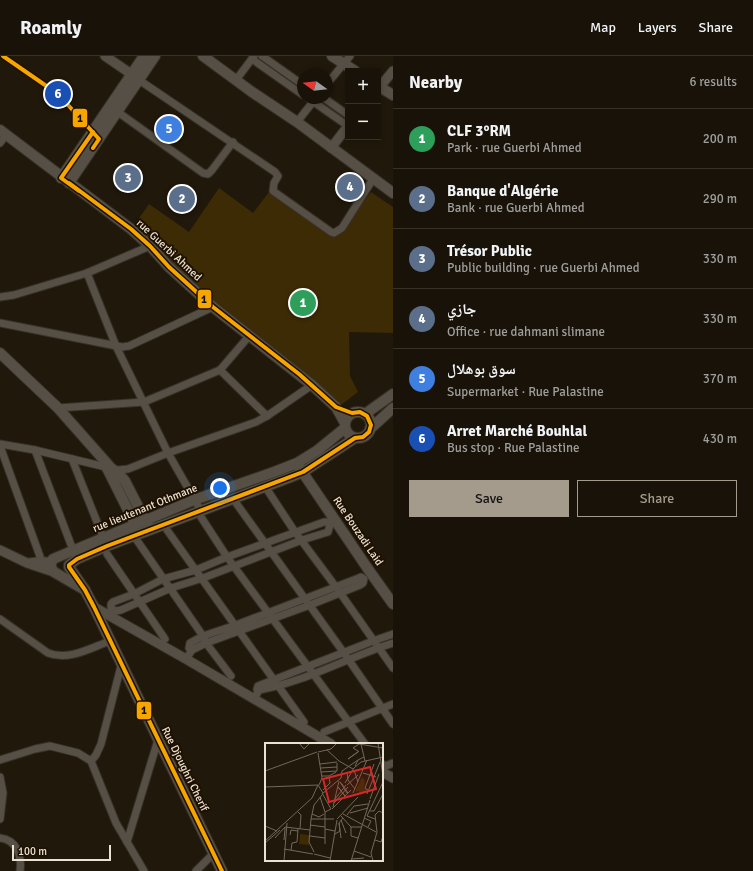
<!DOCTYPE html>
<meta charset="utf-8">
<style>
:root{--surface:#181208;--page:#252016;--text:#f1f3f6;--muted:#9f9e9c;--line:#363229;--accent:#a59b8d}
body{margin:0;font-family:Signika,"Noto Naskh Arabic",sans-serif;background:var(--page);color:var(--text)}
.controls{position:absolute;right:12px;top:12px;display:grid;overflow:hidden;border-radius:0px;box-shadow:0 2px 6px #0003}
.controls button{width:36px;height:36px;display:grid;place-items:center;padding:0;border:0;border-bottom:1px solid var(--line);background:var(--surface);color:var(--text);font:20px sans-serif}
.compass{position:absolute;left:297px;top:12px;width:36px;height:36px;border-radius:50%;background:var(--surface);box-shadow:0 2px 6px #0003;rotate:285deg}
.scale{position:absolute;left:12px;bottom:10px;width:99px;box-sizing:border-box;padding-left:4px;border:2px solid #ece2d3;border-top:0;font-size:11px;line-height:14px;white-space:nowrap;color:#ece2d3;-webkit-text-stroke:3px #1f1100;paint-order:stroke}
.you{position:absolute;left:220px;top:432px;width:14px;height:14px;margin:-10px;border:3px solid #fff;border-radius:50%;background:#1a73e8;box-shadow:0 0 0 6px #1a73e833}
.badge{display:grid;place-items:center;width:26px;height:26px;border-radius:50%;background:var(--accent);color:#fff;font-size:13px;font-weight:700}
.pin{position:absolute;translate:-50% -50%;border:2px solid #fff;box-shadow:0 1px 4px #0006}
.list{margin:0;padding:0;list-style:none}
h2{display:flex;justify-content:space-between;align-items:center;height:52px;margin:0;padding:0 16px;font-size:17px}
h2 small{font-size:13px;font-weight:400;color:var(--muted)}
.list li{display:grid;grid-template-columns:26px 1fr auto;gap:12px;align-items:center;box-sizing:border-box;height:60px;padding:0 16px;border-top:1px solid var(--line)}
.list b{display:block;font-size:15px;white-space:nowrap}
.list p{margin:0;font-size:13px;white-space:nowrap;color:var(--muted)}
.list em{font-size:13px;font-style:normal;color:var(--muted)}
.actions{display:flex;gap:8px;padding:12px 16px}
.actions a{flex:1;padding:9px 0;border:1px solid var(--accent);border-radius:0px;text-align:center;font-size:14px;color:var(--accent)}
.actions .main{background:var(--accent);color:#111}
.map{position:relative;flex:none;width:393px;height:815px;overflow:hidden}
header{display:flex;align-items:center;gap:24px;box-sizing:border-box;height:56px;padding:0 20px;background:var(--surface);border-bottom:1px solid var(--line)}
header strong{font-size:19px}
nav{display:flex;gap:22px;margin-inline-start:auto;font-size:14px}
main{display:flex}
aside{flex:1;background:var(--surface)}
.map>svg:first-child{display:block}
.green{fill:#3d2b05}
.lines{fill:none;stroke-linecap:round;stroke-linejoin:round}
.minor-casing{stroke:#373128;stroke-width:9}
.tertiary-casing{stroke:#373128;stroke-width:11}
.secondary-casing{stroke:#373128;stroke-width:12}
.minor{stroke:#554f45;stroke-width:7}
.tertiary{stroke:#554f45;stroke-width:9}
.secondary{stroke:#554f45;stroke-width:10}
.bus-1-casing{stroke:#1f1100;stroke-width:7}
.bus-1{stroke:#f7a600;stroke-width:4}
.labels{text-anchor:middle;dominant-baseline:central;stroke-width:4;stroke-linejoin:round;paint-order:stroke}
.street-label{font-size:11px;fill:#ece2d3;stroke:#1f1100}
.inset-road{fill:none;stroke:#72695a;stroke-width:1}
.view{fill:#d62828;fill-opacity:0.15;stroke:#d62828;stroke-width:2}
.inset-edge{fill:none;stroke:#ece2d3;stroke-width:2}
.line-badge{stroke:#1f1100;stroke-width:1.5}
.pale-badge-label{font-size:11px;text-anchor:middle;font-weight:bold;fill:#111}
</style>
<header>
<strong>Roamly</strong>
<nav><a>Map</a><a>Layers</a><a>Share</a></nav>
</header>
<main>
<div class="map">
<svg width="393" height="815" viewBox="0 0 393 815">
<rect width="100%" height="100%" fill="#20180a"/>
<polygon class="green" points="219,132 253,157 269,136 332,179 339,178 371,136 393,151 393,277 349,276 350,320 358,336 342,348 337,347 298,311 232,264 133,171 149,148 189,176"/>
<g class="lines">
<g class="minor-casing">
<g id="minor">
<polyline points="262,0 303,29"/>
<polyline points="252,3 303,39"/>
<polyline points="139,24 275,116 278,120 274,127 273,135 331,176 334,177 342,172 373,123"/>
<polyline points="236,24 254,0"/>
<polyline points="327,28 350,0"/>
<polyline points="308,42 348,70"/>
<polyline points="324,42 348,59"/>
<polyline points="115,54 203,117 208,118 212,114 233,86"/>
<polyline points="297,66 316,42"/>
<polyline points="0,87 6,79"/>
<polyline points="87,217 116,290 168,397 201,455"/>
<polyline points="0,241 14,239 87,217 150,190"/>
<polyline points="0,267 122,291 129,290 213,251"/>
<polyline points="220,314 267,360"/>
<polyline points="58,352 144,346 220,314 250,279"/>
<polyline points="0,388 35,394 118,414 128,413 168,397 256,366 267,360 312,329"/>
<polyline points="0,390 42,506"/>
<polyline points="35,394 73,494"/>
<polyline points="72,403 105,486"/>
<polyline points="268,435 295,476 336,531 393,612"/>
<polyline points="236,447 344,597 393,668"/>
<polyline points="201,461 227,501 365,688"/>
<polygon points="324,466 327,466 330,469 328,476 302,484 203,522 171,532 121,554 116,555 111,553 111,548 113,546 134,538 163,523 196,514 227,501"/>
<polyline points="167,474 304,666"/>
<polyline points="136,483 203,580 206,587 231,620"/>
<polyline points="107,498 165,583"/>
<path d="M0,563L48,597C69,605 90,592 110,585"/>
<polyline points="186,603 192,594 206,587 310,549 360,529 363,527 364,523 361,521 359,522 236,569 203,580 190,587 189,592 192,594"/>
<path d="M259,634C305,626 348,601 393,587"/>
<polyline points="254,643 259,634 257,633 258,630 373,585 393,578"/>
<polyline points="324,676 393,648"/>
<polyline points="0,704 35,693 50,690 78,697 91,705 116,767 144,815"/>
<polyline points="91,705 96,699 101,688 121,610"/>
<polyline points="382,708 386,710 393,707"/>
<polyline points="0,721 3,737 0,763"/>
<path d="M0,782C17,784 22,800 20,815"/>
<polyline points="127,786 158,684"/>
<polyline points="196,815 213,798"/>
</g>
</g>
<g class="tertiary-casing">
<g id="tertiary">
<polyline points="105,0 137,22"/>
<polyline points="378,33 393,15"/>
<polyline points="331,92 348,70"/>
<polyline points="0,494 27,507 54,516"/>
<polyline points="29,507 37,506 51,506"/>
<polyline points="94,551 186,603 331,688"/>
<polyline points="382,716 393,722"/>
</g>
</g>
<g class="secondary-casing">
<g id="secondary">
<polyline points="203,0 252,36 297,66 393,137"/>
<polyline points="332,0 355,15"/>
<polyline points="378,30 393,39"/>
<polyline points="0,74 131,173 150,190 169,211 213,251 312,329 336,351 345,367"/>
<polyline points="61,122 144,0"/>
<polyline points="69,127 155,0"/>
<polyline points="0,297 58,352 111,412 120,419 125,425 148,470"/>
<circle cx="358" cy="369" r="13"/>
<polyline points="365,358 393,338"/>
<polyline points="370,373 393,352"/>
<polyline points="106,410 138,474"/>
<polyline points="299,411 368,513 393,548"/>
<polyline points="69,509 77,503 107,490 291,421 303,416 355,382"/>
<polyline points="69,511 85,534 94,551 222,815"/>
<polyline points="85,534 54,516 50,510 53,503 194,444 274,416 297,407 318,394 345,372"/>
</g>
</g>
<use href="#minor" class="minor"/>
<use href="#tertiary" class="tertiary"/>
<use href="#secondary" class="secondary"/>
<g class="bus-1-casing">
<g id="bus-1">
<polyline points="3,0 58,38 99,83 93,92"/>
<polyline points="69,127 131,173 150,190 169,211 213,251 299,318 336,351 352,357 360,356 367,360 371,369 369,376 363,381 355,382 303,416 107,490 77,503 69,509 69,511 85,534 94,551 222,815"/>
<polyline points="79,135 61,122 93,76"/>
</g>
</g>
<use href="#bus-1" class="bus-1"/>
</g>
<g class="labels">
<g class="street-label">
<text transform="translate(169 194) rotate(43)">rue Guerbi Ahmed</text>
<text transform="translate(145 452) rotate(-22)">rue lieutenant Othmane</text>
<text transform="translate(358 475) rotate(56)">Rue Bouzadi Laid</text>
<text transform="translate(185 713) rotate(64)">Rue Djoughri Cherif</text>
</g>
</g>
<g transform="translate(265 687)">
<rect width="118" height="118" fill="#20180a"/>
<path d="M97,34L100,38L99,45L103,47L95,52L94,48L90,49ZM35,91L44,92V102L34,101Z" fill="#3d2b05"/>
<path class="inset-road" d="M34,0L39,6L45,0M88,0L118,5M113,0L118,33M96,1L100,18M62,7L74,18L88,26M93,8L88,5L94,1M53,9L66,6L72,0M93,9L83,16L94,8M53,10L57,35L54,42M55,21L72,19M90,23L93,17L99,14M56,25L72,24M89,27L93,39M0,28L52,9M56,29L72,28V20M82,29L83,37L90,46M98,30L111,34M57,33H64L71,29M76,35L77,28L93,17M75,39L77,41L83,50H82ZM80,40L89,25L96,19L118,14M82,42L93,32M0,44L53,42M73,44L80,53L73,44M58,47L65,40L64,34M103,47L100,45L109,21M57,50L66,66M88,50L102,17M57,51L76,35M102,51L115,19M55,54L60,69L66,66M70,56L81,42M105,56L114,31M69,60L83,44M68,64L74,38M67,66L86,47M105,68H109L118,51M33,69L36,72L35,86M60,69V86L70,88M85,70L103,65M47,71L54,74L59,71M78,71L111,89M82,72L89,63L103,61M76,73L86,84H97M99,75L106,78L103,84M46,76H69M72,76L93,54M110,76L102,73L118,39M76,77L81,90M74,80L76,95M45,82L60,84M0,83L12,88M86,84V93L93,95M60,86V101M112,89L110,72L114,68L118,70M70,91L75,88L74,80L78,75M25,92L26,87L33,88M45,93L60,95M10,95L20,84L45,87M19,97L20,85M110,97L116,99L118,93M0,98L47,55L53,42L58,50M0,100L15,87M19,106L48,111M26,107L27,100L32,99L33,86M89,108L106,114M49,109L44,99L46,76L49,62L57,52M49,111L65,115M87,116L99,115M19,118L22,80M65,118L72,77M86,118L105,57M108,118L106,110L112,89"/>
<path class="view" d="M105,24L111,46L64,59L58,36Z"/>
<rect width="118" height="118" class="inset-edge"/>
</g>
<g class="line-badge">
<rect x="72" y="52" width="16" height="20" rx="4" fill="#f7a600"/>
<rect x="197" y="233" width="15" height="20" rx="4" fill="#f7a600"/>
<rect x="136" y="645" width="16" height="19" rx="4" fill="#f7a600"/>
</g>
<g class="pale-badge-label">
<text x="80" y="66">1</text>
<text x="204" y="247">1</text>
<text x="144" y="658">1</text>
</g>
</svg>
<div class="controls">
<button>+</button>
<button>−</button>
</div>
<svg class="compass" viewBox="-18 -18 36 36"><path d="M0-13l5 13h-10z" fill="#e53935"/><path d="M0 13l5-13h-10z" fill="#9f9e9c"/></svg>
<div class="scale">100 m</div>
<div class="you"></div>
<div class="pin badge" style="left:303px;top:247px;background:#2e9e5b">1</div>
<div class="pin badge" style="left:182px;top:143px;background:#5c6f8a">2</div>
<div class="pin badge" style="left:128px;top:122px;background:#5c6f8a">3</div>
<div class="pin badge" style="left:350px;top:131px;background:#5c6f8a">4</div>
<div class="pin badge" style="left:169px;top:73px;background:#3f7fe0">5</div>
<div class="pin badge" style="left:58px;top:38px;background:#1a4fb4">6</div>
</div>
<aside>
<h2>Nearby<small>6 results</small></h2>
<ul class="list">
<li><span class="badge" style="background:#2e9e5b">1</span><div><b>CLF 3°RM</b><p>Park · rue Guerbi Ahmed</p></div><em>200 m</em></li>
<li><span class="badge" style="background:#5c6f8a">2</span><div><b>Banque d'Algérie</b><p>Bank · rue Guerbi Ahmed</p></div><em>290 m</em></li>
<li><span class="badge" style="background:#5c6f8a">3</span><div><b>Trésor Public</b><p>Public building · rue Guerbi Ahmed</p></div><em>330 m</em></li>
<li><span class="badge" style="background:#5c6f8a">4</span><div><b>جازي</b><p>Office · rue dahmani slimane</p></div><em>330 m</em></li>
<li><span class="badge" style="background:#3f7fe0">5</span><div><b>سوق بوهلال</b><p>Supermarket · Rue Palastine</p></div><em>370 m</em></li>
<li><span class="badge" style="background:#1a4fb4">6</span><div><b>Arret Marché Bouhlal</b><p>Bus stop · Rue Palastine</p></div><em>430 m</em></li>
</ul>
<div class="actions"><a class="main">Save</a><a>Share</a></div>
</aside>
</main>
